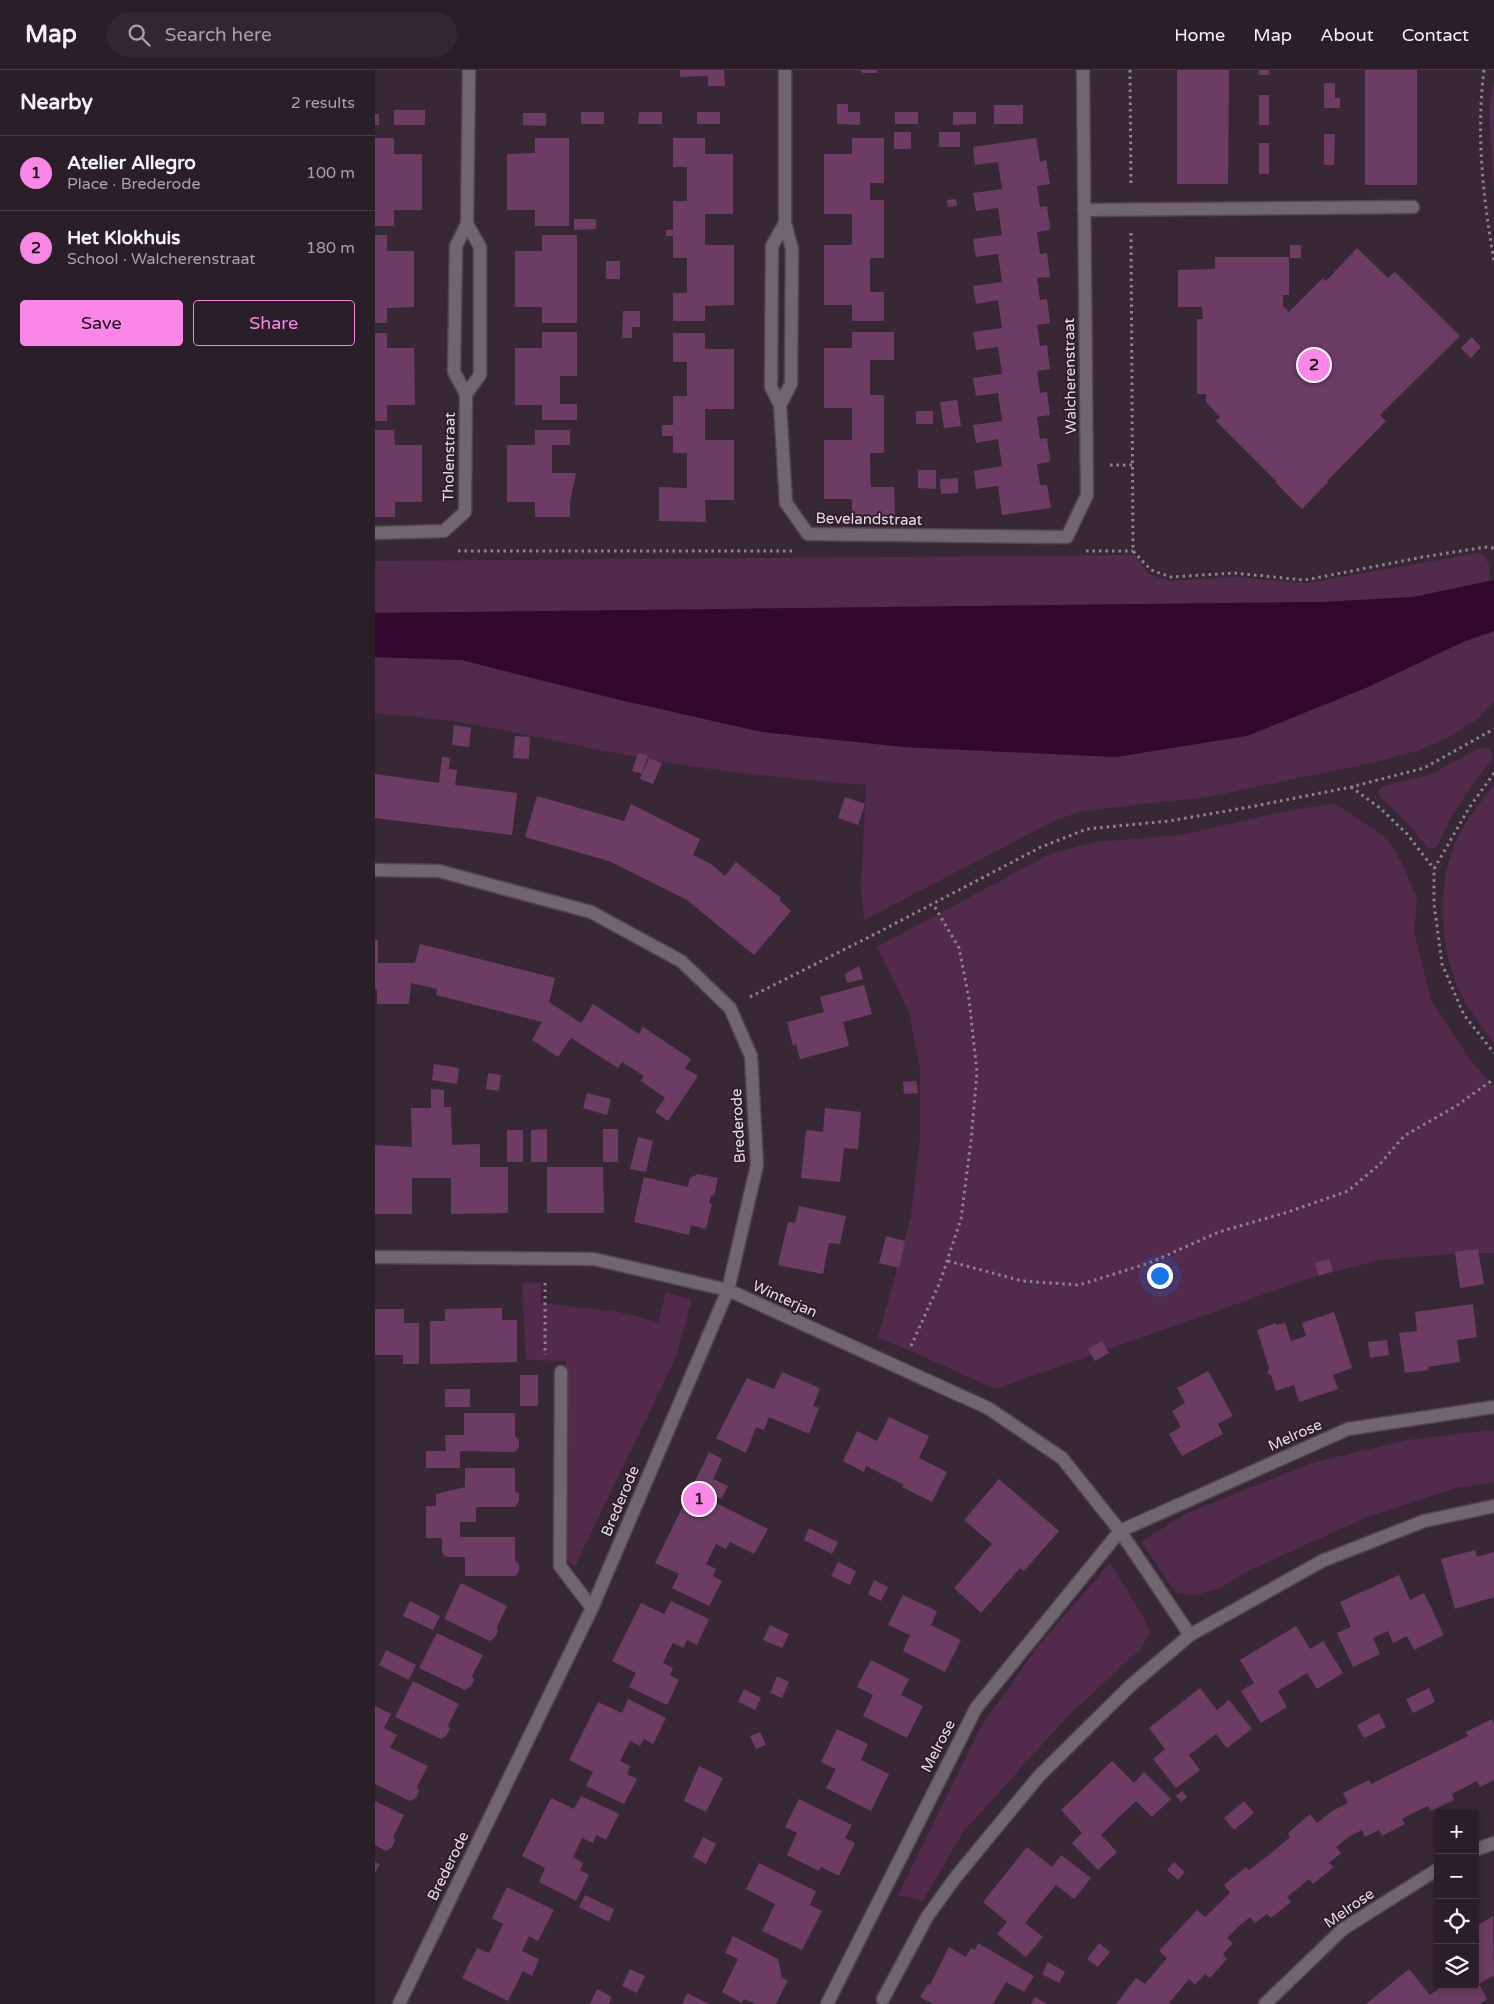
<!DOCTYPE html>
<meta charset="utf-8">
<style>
:root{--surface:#2a1e28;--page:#322730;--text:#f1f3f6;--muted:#a5a2a8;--line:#463c45;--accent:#fa87e8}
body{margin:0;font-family:"Varela Round",sans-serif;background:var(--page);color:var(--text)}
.controls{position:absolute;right:15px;bottom:15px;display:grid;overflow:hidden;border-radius:5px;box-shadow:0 2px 12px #0003}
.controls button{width:45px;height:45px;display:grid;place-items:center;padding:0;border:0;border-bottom:1px solid var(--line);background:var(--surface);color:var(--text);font:25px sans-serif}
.you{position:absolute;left:784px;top:1205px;width:18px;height:18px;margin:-12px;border:4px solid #fff;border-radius:50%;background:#1a73e8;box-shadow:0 0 0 8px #1a73e833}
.badge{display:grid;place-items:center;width:32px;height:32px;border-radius:50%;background:var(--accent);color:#111;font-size:16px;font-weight:700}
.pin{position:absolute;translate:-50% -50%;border:2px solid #fff;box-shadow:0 1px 5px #0006}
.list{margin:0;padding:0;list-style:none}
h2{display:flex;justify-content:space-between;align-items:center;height:65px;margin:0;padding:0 20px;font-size:21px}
h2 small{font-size:16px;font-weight:400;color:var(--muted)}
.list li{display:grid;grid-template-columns:32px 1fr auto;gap:15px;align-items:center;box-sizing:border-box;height:75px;padding:0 20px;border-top:1px solid var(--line)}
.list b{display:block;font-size:19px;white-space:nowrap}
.list p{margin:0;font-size:16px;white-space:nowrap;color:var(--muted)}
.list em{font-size:16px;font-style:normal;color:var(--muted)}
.actions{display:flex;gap:10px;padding:15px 20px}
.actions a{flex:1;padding:11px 0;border:1px solid var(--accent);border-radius:5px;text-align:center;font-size:18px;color:var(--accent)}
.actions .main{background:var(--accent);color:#111}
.icon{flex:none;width:28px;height:28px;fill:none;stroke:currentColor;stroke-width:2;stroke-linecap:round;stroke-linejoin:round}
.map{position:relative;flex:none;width:1119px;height:1934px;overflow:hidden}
header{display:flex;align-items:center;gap:30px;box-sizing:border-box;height:70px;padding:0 25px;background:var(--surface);border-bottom:1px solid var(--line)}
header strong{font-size:24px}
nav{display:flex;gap:28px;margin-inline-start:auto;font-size:18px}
.search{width:350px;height:45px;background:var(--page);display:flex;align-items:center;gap:12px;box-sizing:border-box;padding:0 18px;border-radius:28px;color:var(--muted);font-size:19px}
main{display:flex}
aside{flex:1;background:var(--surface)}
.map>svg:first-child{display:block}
.green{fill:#522a4b}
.water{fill:#33072e}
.building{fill:#6c3c64}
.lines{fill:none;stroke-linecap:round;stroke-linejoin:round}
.minor-casing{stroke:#544551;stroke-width:15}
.path{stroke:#90828d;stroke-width:3;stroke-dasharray:2.5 4;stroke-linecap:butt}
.minor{stroke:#6f676d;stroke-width:12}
.labels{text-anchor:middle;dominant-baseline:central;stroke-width:4;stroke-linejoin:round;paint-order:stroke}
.street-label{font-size:15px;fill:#e7dce4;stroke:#2e1e2b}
</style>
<header>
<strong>Map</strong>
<div class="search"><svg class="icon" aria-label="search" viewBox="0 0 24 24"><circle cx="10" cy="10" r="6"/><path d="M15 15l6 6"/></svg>Search here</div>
<nav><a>Home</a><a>Map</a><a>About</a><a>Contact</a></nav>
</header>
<main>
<aside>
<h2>Nearby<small>2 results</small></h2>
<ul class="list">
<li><span class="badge">1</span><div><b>Atelier Allegro</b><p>Place · Brederode</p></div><em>100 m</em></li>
<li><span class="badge">2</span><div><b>Het Klokhuis</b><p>School · Walcherenstraat</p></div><em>180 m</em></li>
</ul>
<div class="actions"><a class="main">Save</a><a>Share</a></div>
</aside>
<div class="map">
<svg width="1119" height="1934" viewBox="0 0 1119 1934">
<rect width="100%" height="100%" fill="#382835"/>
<g class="green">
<polygon points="1119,10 1119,122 1114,40"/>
<polygon points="1098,484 1108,484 1114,495 1115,511 1038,527 948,532 0,543 0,491 760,485 774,504 795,511 860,507 932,513"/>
<path d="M1119,561V632L1104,648L1072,668L1044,680L1006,691L832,727L732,738L704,742L679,751L489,850L486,819L491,715C410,709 330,700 250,685C167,670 85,646 0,644V587L87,590L241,629L387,662L529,677L741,687Z"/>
<polygon points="1107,677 1115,679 1118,687 1078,743 1062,776 1057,779 1052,777 1033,754 1004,725 1003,721 1008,716 1056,704"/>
<path d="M1119,714V973C1105,954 1091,937 1082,915C1065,875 1062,814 1080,774C1089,753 1105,733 1119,714Z"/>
<polygon points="959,733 1012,768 1027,793 1042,830 1039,862 1056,930 1096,991 1119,1017 1119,1183 1087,1183 1005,1190 938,1207 620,1319 536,1281 503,1268 536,1146 545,1067 545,998 534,942 502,877 677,783 722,772 806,765 907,742"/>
<polygon points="166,1212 166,1233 244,1242 283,1252 291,1222 317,1230 301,1287 200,1496 189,1489 191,1291 151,1290 147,1213"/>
<polygon points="1119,1360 1119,1412 1081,1418 992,1447 873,1501 843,1519 819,1525 801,1523 766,1472 810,1444 937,1393 1032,1370"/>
<polygon points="735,1493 769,1548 775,1562 765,1580 693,1646 588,1762 548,1831 523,1825 607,1655 664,1575"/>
</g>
<polygon class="water" points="1119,510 1119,561 1088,572 991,618 872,666 741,687 529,677 387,662 241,629 87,590 0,587 0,543 948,532 1038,527"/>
<g class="building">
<polygon points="305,0 349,0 350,16 333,16 333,6 305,7"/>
<polygon points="485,0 502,0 502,3 488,3"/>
<polygon points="802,0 854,0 853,114 802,114"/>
<rect x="884" y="0" width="10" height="5"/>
<rect x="990" y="0" width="52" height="115"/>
<polygon points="949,13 960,13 960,28 965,28 965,38 949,38"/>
<rect x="884" y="25" width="10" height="30"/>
<polygon points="462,34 473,34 473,42 485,42 485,55 462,54"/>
<rect x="619" y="35" width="29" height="19"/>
<rect x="19" y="40" width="31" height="15"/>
<rect x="206" y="42" width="23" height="12"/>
<polygon points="264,42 287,42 287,54 263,54"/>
<rect x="322" y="42" width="23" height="12"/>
<rect x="520" y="42" width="23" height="12"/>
<polygon points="578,42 601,42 601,54 578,55"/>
<polygon points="148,43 171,43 171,56 148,55"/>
<rect x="0" y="44" width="4" height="11"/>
<rect x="519" y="62" width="17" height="17"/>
<rect x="564" y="62" width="21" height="15"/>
<polygon points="949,64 960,64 959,95 949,95"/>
<polygon points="0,68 19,68 19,84 47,84 47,140 19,140 19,156 0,156"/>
<polygon points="160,68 194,68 194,156 160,156 160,140 132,140 132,84 160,83"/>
<polygon points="298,68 330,68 330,84 358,84 358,144 330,144 330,175 359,175 359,235 330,236 330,251 298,251 298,223 312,223 312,188 298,188 298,166 291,166 291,160 298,160 298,131 312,131 312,97 298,97"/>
<polygon points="477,68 509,68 509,113 495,113 495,130 509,130 509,188 495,188 495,222 509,222 509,251 477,251 477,235 449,235 449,175 477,175 477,144 449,144 449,84 477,84"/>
<polygon points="661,68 665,92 671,90 675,114 662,116 665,137 672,136 675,160 662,162 665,184 672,183 675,207 662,208 665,230 672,229 675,253 662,255 665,276 672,275 675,299 662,301 665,323 672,322 675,345 662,347 665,369 672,368 675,392 662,394 665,415 672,415 676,438 627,445 623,416 601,419 599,401 627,396 623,369 601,373 598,355 627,351 623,323 601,326 598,308 627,304 623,277 601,280 598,262 627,258 623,230 601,234 598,216 627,212 623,184 601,187 598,169 627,165 623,138 601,141 598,123 627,119 623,92 600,95 598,77"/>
<rect x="884" y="73" width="10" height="31"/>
<polygon points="581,129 582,136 573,137 572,130"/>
<polygon points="199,149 221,149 221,159 199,160"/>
<polygon points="0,165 12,165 12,181 39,181 39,237 12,238 12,253 0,253"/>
<polygon points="167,165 202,165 202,253 167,253 167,237 140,237 140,181 167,181"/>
<rect x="915" y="175" width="11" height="13"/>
<polygon points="982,178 1013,208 1020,202 1085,266 1005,345 1011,351 952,411 953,412 927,439 900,412 901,411 841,351 845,347 831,332 831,324 822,324 822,249 828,249 827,237 803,237 803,200 840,199 840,187 914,187 914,225 908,225 908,236 914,242 948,208 951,211"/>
<rect x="231" y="191" width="14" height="18"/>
<polygon points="248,241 265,241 265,257 257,257 257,268 247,268"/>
<polygon points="167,262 202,262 202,306 185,306 185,334 202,334 202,350 167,350 167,335 140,335 140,278 167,278"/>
<polygon points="477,262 519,262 519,290 495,290 495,325 509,325 509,383 495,383 495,400 496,417 519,417 520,446 477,446 477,429 449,429 449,370 477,370 477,338 449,338 449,278 477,278"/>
<polygon points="0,263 12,263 12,278 39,278 40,335 12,335 12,351 0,351"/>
<polygon points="298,263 330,263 330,279 359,279 359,339 330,339 330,370 359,370 359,430 330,430 331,452 284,451 284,417 312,418 312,383 298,383 298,366 287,366 287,355 298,355 298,326 312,326 312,292 298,292"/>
<polygon points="1097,267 1106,277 1096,288 1086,278"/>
<polygon points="582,330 586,356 569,358 565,332"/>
<rect x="541" y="341" width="17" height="13"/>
<polygon points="0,360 19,360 20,375 47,375 47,432 20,432 20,447 0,447"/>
<polygon points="160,360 195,360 195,375 177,375 177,403 201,403 195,432 195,447 160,447 160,432 132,432 132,375 160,375"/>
<polygon points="543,400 561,400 561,419 543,418"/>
<polygon points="583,408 583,423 566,424 565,409"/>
<polygon points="79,655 96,658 94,677 77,675"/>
<polygon points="140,666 155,667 154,689 138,688"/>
<polygon points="263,683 273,685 267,704 257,701"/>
<polygon points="67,687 75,688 74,699 82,700 80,715 142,723 137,765 0,748 0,704 64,713"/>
<polygon points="274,688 287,693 278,714 265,709"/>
<polygon points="162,726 249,751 256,734 325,769 318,785 336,794 350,806 361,792 406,828 404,830 416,841 379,885 312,830 234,791 150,767"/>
<polygon points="470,727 490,734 483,755 463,748"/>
<polygon points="0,870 3,870 3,893 40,893 45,874 180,908 174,932 206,953 218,934 264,964 268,957 316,989 310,998 323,1006 293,1051 280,1042 290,1028 266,1011 269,1006 247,992 243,998 196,968 183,987 157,970 167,952 61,925 62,919 36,913 34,934 2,934 2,919 0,919"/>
<polygon points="484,896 488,909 472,913 470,904"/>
<polygon points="489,915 497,944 468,952 474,976 425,989 421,974 418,976 412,952 449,942 445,927"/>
<polygon points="59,994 84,998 82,1014 57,1010"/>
<polygon points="113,1003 126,1005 124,1021 111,1019"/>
<polygon points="541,1011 543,1023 529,1024 528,1012"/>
<polygon points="56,1019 69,1020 69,1037 76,1037 77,1075 105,1074 105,1097 133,1097 133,1143 76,1144 76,1108 37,1108 37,1144 0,1144 0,1075 37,1077 36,1038 56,1038"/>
<polygon points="212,1023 236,1029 232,1045 208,1038"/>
<polygon points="450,1038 486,1042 483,1079 469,1078 465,1112 426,1108 431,1060 448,1062"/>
<polygon points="172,1059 172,1092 156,1092 156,1060"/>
<rect x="228" y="1059" width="15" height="33"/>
<rect x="132" y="1060" width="16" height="32"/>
<polygon points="263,1067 278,1071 271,1102 255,1099"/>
<polygon points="172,1097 228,1097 229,1143 172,1143"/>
<polygon points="323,1104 343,1108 339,1126 336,1125 334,1133 337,1134 331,1159 316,1155 314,1165 259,1152 269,1107 313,1117 315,1108"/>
<polygon points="424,1136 471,1146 465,1174 454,1173 448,1204 403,1195 413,1152 420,1153"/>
<polygon points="511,1166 530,1171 524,1198 504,1193"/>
<polygon points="1103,1179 1109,1214 1085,1218 1080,1182"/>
<polygon points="954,1189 958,1201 944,1206 940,1193"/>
<polygon points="1098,1234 1102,1267 1082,1270 1085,1292 1053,1297 1054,1300 1030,1303 1024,1263 1042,1261 1040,1242"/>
<polygon points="127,1238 127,1250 142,1250 142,1292 55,1294 55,1251 70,1251 70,1239"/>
<polygon points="0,1239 29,1239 29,1253 44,1253 44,1294 28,1294 28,1285 0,1285"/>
<polygon points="959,1242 977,1298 958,1305 963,1319 924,1332 919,1315 901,1321 896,1305 892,1303 894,1298 882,1260 900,1253 901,1255 910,1253 916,1271 931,1266 927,1253"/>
<polygon points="1012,1270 1014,1285 995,1288 993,1272"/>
<polygon points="727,1271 734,1283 720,1291 713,1279"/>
<polygon points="833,1301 858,1346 843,1354 848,1364 807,1386 794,1364 806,1357 797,1341 810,1333 802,1318"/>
<polygon points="407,1302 445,1318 438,1336 444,1338 434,1364 394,1347 389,1360 381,1357 371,1383 341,1368 372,1308 399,1319"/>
<rect x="145" y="1305" width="18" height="31"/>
<rect x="70" y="1319" width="25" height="18"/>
<polygon points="89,1343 140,1343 140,1366 144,1370 144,1377 140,1382 85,1381 85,1398 51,1398 51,1381 71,1381 70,1365 89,1365"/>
<polygon points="514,1347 554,1366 544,1388 572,1402 557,1432 527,1417 529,1415 491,1396 489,1402 468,1391 482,1361 502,1371"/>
<polygon points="334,1382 347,1389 338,1409 353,1416 346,1429 318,1415"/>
<polygon points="90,1398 140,1398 140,1421 144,1424 144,1431 140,1437 101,1437 101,1452 85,1452 85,1467 140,1467 140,1491 144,1494 144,1501 140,1506 90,1506 90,1487 71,1487 67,1483 67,1468 51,1468 51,1436 61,1436 61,1424 90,1417"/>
<polygon points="624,1409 684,1461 649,1501 645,1498 606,1543 579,1518 617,1474 589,1450"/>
<polygon points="339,1432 393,1459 379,1484 355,1472 351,1479 341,1474 331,1494 341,1499 338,1506 347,1511 334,1536 297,1518 304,1504 280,1493 309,1434 332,1446"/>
<polygon points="434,1458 463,1472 457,1484 429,1470"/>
<polygon points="1100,1480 1102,1487 1119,1482 1119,1527 1080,1539 1066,1489"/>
<polygon points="463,1492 481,1501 475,1515 456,1506"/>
<polygon points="1024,1505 1035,1530 1049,1523 1069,1565 1039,1580 1032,1566 1018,1573 1013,1561 998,1568 1005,1584 978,1597 962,1563 976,1557 965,1532"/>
<polygon points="499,1510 513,1517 506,1531 493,1524"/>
<polygon points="86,1513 132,1536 122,1557 123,1561 120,1567 115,1571 69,1549"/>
<polygon points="528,1525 562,1541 556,1555 586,1570 570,1602 528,1581 535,1565 513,1555"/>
<polygon points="35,1531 65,1546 58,1560 28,1546"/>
<polygon points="296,1531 334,1549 322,1575 312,1570 308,1578 298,1573 293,1582 288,1593 298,1598 295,1605 304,1610 292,1635 254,1617 261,1603 237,1591 266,1533 289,1544"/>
<polygon points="395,1555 414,1564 407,1578 388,1570"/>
<polygon points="921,1556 935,1579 948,1571 968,1603 942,1619 932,1603 903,1621 912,1637 886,1653 866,1621 879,1613 865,1590"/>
<polygon points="62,1563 108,1585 97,1606 99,1610 96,1616 90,1620 44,1598"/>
<polygon points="11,1580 41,1595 34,1610 4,1595"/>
<polygon points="496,1590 534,1609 526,1625 548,1636 532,1668 488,1646 498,1625 482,1617"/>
<polygon points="402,1606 414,1612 407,1628 395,1623"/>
<polygon points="38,1611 84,1634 73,1655 75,1659 71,1666 66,1669 20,1647"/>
<polygon points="825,1618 842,1640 854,1630 877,1659 852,1678 841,1664 814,1685 825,1700 801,1718 778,1689 790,1679 774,1658"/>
<polygon points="1054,1618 1060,1632 1038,1643 1031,1629"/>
<polygon points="369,1619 386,1628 380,1640 363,1632"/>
<polygon points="253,1629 291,1648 278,1674 269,1669 265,1676 255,1671 245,1691 255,1696 252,1704 262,1709 249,1734 211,1716 218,1702 194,1690 223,1632 247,1643"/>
<polygon points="0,1636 16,1644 9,1658 22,1665 15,1678 53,1696 42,1717 44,1721 41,1728 35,1731 0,1714"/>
<polygon points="1004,1643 1011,1657 989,1668 982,1655"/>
<polygon points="1117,1649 1119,1653 1119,1710 1105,1717 1102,1711 1077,1724 1079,1730 1056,1741 1053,1736 1040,1742 1027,1749 1030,1754 1007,1766 1004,1760 990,1767 987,1760 973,1767 961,1777 966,1783 954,1793 959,1797 938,1814 934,1809 912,1827 916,1832 896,1848 892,1844 880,1853 875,1847 863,1857 852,1868 858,1873 848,1884 852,1889 835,1908 830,1904 820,1915 814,1909 794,1933 796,1934 741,1934 761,1908 770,1914 792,1888 784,1881 822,1840 830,1847 855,1823 849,1815 871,1797 874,1800 895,1784 915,1767 913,1763 935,1744 942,1753 957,1741 973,1733 968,1723 994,1710 996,1714 1020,1702 1093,1666 1091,1662"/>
<polygon points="462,1659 493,1674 486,1690 514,1704 496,1741 451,1718 461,1699 446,1692"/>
<polygon points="385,1662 391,1675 381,1679 375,1666"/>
<polygon points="737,1691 759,1713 769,1702 796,1729 777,1747 761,1731 743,1748 726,1765 742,1782 723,1800 697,1773 707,1763 686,1740"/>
<polygon points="324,1696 348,1708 331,1742 309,1731"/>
<polygon points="807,1721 812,1727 806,1732 801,1726"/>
<polygon points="206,1726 244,1744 231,1770 221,1765 218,1773 207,1768 198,1787 208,1793 205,1800 214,1805 201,1831 164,1812 170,1798 147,1786 176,1728 199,1739"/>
<polygon points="424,1729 477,1755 470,1768 480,1773 464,1806 446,1797 444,1801 412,1785 422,1763 410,1757"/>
<polygon points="0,1731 29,1745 18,1767 20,1770 17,1777 11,1781 0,1775"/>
<polygon points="869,1731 879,1743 859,1760 849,1748"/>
<polygon points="328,1767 341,1774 331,1794 318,1787"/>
<polygon points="652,1777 677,1797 686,1785 716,1808 699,1829 681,1815 666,1833 650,1853 668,1867 651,1887 622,1864 632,1852 608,1832"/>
<polygon points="0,1792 5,1794 0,1803"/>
<polygon points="799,1792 810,1802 803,1810 792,1800"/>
<polygon points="384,1793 441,1821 435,1835 447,1841 427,1880 387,1861 400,1834 371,1819"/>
<polygon points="132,1817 179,1840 163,1871 154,1866 147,1881 164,1889 157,1906 148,1901 133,1931 87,1908 102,1878 114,1883 128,1854 117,1848"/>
<polygon points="210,1825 239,1839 234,1852 204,1837"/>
<polygon points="1118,1846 1119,1908 1118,1906 1104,1914 1112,1929 1105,1934 991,1934 1034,1899 1055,1925 1069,1915 1100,1915 1100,1857"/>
<polygon points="358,1866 403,1889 407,1908 413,1910 401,1934 380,1934 369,1929 367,1933 347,1922 363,1889 350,1883"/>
<polygon points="603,1873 659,1906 649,1922 631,1912 618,1934 558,1934 545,1927 553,1914 555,1915 574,1877 591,1887 596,1878 600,1880"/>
<polygon points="724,1873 735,1882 723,1897 712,1889"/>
<polygon points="673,1892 690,1902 684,1913 667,1904"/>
<polygon points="255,1899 270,1906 262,1923 247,1916"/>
<polygon points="222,1919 237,1927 234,1934 215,1934"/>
<polygon points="312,1923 334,1934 307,1934"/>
<polygon points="660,1927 672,1934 656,1934"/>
</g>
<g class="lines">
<g class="minor-casing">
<g id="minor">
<polyline points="709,140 1038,137"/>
<polyline points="410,153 397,176 396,317 405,335 411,433 433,464 692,467 712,425 708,0"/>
<polyline points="91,324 105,305 105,177 92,154"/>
<polyline points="405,335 416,314 417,179 410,153 410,0"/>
<polyline points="0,463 69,461 90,442 91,324 79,302 81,176 92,154 94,0"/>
<polyline points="0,800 64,801 216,842 306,891 355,938 376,986 382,1095 353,1220 217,1538 24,1934"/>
<polyline points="0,1187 219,1189 353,1220 613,1338 687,1388 745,1461 815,1565"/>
<polyline points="186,1302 185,1496 217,1538"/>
<polyline points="1100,1780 1119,1773"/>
<polyline points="508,1929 552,1847 580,1808 664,1706 755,1616 815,1565 947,1491 1049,1451 1119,1436"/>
<polyline points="452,1934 601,1638 745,1461 973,1359 1119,1337"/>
<polyline points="890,1934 968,1859 1063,1799"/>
</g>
</g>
<g class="path">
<polyline points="755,0 756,117"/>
<path d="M1109,0C1101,65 1108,127 1119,191"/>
<polyline points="756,163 758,481 776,500 796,507 859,503 930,510 1048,487 1111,477 1119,478"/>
<polyline points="735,395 757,395"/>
<polyline points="83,481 417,481"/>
<polyline points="711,481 758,481"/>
<polyline points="1119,703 1094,738 1059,799 1059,834 1067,894 1089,945 1119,983"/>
<polyline points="976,717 1005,738 1032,764 1059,799"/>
<polyline points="375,927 502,863 666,777 712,759 794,751 880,736 976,717 1049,698 1119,659"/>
<polyline points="573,1191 647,1211 704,1215 774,1193 844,1162 913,1142 973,1121 1005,1094 1029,1066 1081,1036 1119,1009"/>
<polyline points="170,1213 170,1285"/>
<polyline points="536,1276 565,1212 586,1149 596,1071 602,1002 594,929 584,878 558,834"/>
</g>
<use href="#minor" class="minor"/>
</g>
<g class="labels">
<g class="street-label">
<text transform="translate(695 306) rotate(-91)">Walcherenstraat</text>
<text transform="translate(74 387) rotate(-89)">Tholenstraat</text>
<text transform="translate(494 449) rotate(1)">Bevelandstraat</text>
<text transform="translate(363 1056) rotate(-93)">Brederode</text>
<text transform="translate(410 1229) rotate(24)">Winterjan</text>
<text transform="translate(920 1365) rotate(-24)">Melrose</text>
<text transform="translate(245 1431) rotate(-67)">Brederode</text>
<text transform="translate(563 1676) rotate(-63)">Melrose</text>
<text transform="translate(73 1796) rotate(-64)">Brederode</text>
<text transform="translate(974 1838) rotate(-35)">Melrose</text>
</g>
</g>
</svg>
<div class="controls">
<button>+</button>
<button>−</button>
<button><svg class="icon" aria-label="locate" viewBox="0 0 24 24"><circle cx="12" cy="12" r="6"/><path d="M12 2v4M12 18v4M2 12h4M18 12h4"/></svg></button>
<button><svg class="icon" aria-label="layers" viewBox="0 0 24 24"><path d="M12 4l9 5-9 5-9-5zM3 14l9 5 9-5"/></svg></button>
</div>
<div class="you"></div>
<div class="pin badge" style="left:324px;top:1429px">1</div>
<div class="pin badge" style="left:939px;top:295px">2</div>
</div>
</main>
